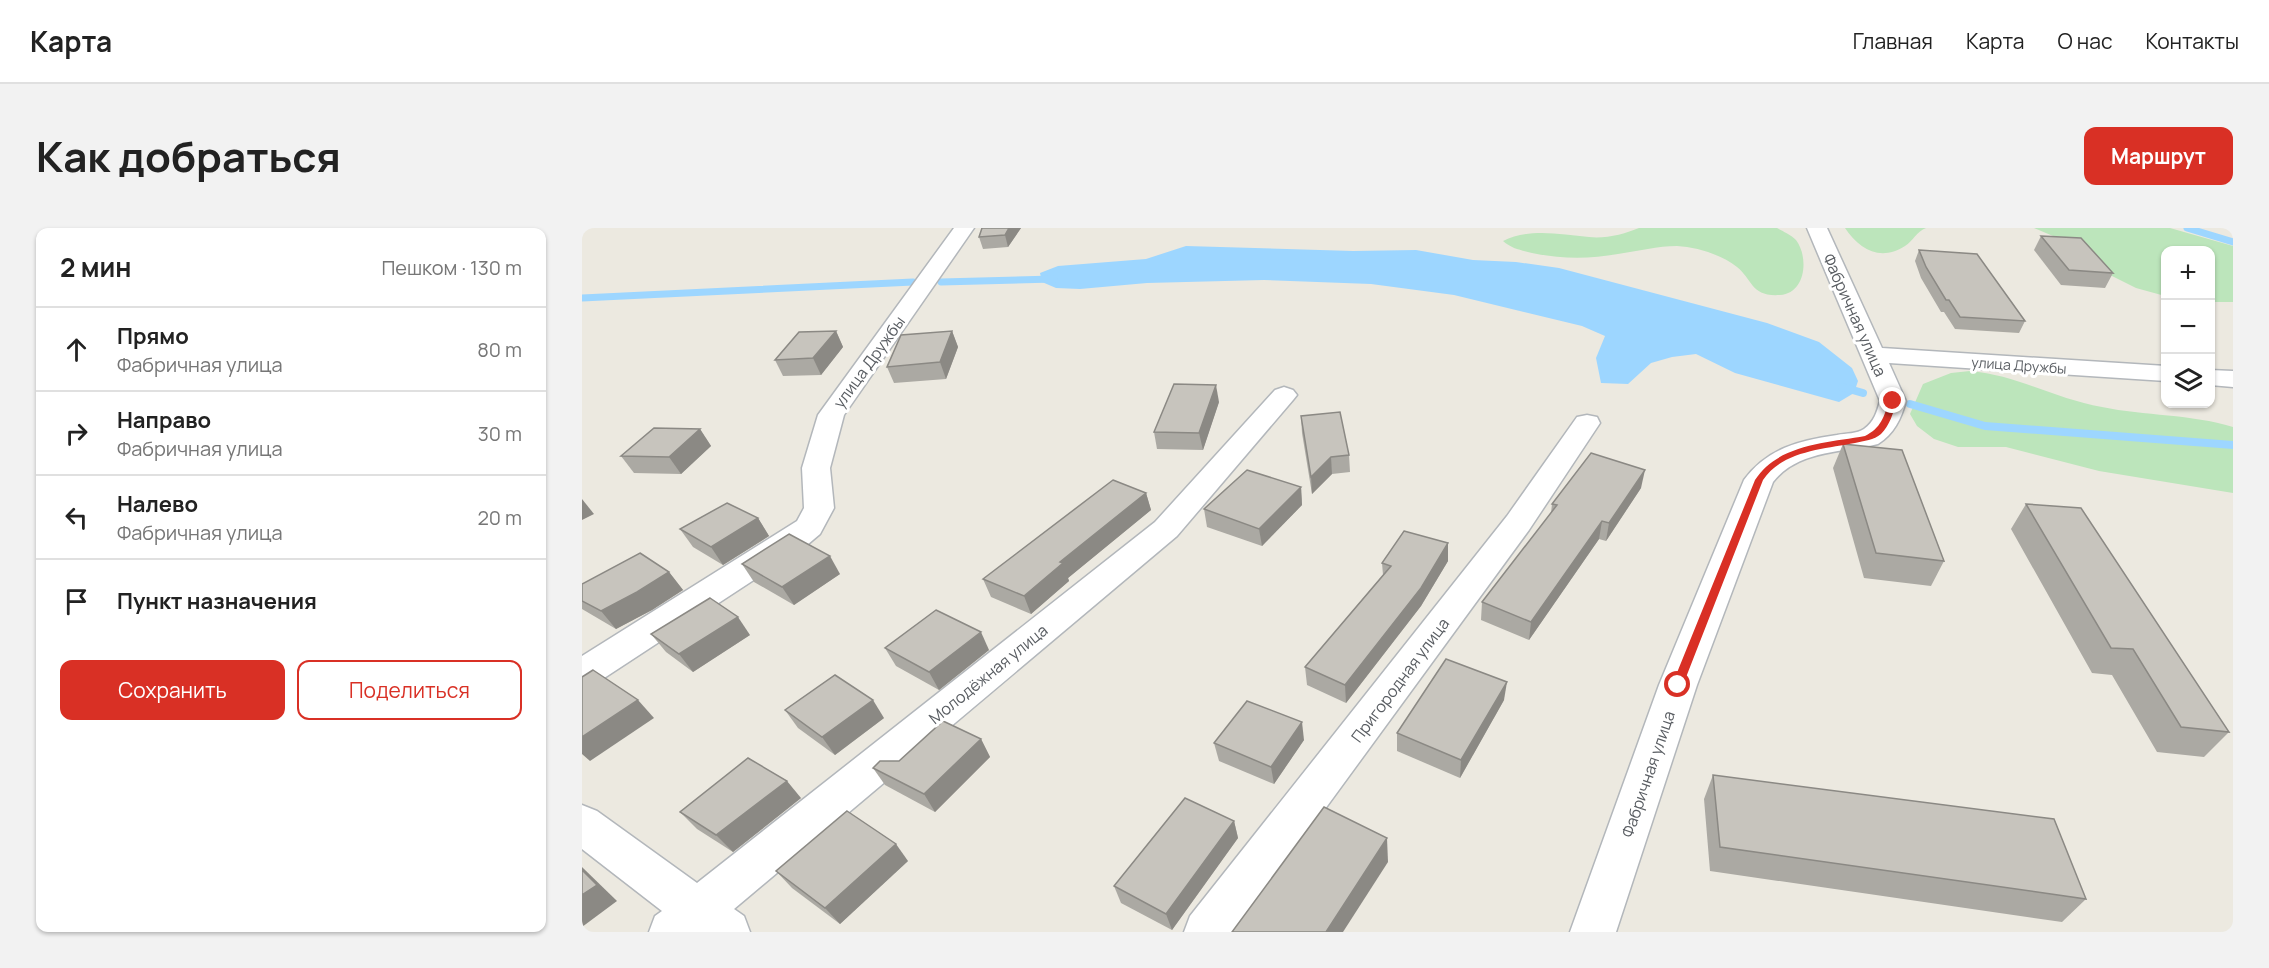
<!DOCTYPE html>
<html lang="ru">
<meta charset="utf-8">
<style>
:root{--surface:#fff;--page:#f2f2f2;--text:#222;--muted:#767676;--line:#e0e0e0;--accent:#d93025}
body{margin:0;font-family:Manrope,sans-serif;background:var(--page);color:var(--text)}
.controls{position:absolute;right:18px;top:18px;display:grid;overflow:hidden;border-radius:12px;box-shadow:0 2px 4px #0004}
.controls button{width:54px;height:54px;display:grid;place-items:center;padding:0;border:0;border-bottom:2px solid var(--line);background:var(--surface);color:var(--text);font:30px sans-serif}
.stop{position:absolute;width:18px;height:18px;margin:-14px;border:4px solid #d93025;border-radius:50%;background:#fff}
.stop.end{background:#d93025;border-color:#fff;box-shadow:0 2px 6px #0008}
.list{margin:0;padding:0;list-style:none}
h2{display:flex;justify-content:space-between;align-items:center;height:78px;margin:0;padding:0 24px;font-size:26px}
h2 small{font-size:20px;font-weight:400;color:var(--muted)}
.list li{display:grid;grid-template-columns:39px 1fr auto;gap:18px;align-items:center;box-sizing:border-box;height:84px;padding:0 24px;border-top:2px solid var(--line)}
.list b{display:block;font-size:22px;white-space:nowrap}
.list p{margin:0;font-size:20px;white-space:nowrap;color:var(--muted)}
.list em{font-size:20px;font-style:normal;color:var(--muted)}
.actions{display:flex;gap:12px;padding:18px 24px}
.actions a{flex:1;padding:14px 0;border:2px solid var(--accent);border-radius:12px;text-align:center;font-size:21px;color:var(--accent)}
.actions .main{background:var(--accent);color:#fff}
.icon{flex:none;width:33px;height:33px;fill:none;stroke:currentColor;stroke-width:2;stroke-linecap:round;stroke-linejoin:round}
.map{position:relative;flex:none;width:1651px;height:704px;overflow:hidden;border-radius:12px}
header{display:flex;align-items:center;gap:36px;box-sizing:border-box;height:84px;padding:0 30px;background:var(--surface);border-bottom:2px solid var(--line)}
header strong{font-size:28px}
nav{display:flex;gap:33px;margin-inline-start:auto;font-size:21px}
.intro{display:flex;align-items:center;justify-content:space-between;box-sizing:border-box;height:144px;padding:0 36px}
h1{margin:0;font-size:42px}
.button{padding:15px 27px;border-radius:12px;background:var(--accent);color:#fff;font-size:21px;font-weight:700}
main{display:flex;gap:36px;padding:0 36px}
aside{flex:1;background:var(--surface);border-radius:12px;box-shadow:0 2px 4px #0004}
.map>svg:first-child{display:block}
.green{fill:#bce5bb}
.water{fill:#9dd6ff}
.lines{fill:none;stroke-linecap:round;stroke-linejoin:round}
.stream-far1{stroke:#9dd6ff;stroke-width:7}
.stream{stroke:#9dd6ff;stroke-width:8}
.street-casing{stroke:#b3b7bb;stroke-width:3}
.street{fill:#fff;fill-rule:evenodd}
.wall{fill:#aba9a3}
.shaded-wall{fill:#8b8984}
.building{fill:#c7c4bd;stroke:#8b8984;stroke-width:1.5}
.route{fill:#d93025}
.labels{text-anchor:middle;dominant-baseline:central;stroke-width:6;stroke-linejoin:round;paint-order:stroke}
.far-street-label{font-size:14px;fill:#595d62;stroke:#fff}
.street-label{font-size:16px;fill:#595d62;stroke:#fff}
</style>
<header>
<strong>Карта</strong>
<nav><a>Главная</a><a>Карта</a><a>О нас</a><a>Контакты</a></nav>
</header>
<div class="intro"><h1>Как добраться</h1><a class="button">Маршрут</a></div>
<main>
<aside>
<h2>2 мин<small>Пешком · 130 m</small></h2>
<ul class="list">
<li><svg class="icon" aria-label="ahead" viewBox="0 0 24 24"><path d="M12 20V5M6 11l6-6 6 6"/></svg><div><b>Прямо</b><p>Фабричная улица</p></div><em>80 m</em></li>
<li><svg class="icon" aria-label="right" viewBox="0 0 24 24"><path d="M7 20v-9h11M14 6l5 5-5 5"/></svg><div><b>Направо</b><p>Фабричная улица</p></div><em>30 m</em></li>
<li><svg class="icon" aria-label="left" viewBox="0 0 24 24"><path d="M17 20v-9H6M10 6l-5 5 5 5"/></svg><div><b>Налево</b><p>Фабричная улица</p></div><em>20 m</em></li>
<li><svg class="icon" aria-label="arrive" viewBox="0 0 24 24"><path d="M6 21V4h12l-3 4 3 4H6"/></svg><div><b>Пункт назначения</b></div></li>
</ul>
<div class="actions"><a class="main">Сохранить</a><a>Поделиться</a></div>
</aside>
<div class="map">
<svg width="1651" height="704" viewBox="0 0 1651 704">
<rect width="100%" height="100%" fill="#ece9e0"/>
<g class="green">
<path d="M1057,0H1195C1200,3 1209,7 1214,12C1227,29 1224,65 1198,67C1169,69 1171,52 1155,39C1140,27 1115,19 1095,18C1076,18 1056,23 1036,26C1008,31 978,31 950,25C939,22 930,21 921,13C946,0 978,6 1007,9C1023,11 1043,6 1057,0Z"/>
<path d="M1263,0H1344C1335,3 1331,13 1323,18C1298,34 1277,21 1263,0Z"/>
<polygon points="1452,0 1588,0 1651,18 1651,74 1629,74 1628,22 1584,22 1583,68 1554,60 1522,44 1483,13"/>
<path d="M1388,143C1435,147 1474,171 1520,179C1563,188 1609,186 1651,199V265L1517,243L1424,219H1376L1352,211L1335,198L1328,186L1341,156L1369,145Z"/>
</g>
<polygon class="water" points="604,18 771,23 834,22 891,32 934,34 977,40 1185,95 1237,114 1270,140 1276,153 1272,165 1257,174 1153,145 1114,126 1090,129 1069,135 1046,156 1019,155 1014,130 1023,108 1000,98 872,67 789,56 682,52 565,55 498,61 474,60 460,54 458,45 476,38 564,31"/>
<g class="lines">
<g class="stream-far1">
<polyline points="1605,0 1651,14"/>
<polyline points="359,54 472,51"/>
<polyline points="0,70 331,54"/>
</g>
<g class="stream">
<polyline points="1260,159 1281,165"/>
<polyline points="1328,176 1403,198 1651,217"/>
</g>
<g class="street-casing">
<g id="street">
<polygon points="372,0 392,0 262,187 248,240 252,280 238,306 225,317 13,456 0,460 0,428 215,293 222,280 220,240 236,187"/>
<path d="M1225,0H1245L1300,120L1584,138V153L1307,135L1324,173C1319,191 1312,206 1296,216C1259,225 1216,222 1191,254L1115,457L1034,704H988L1077,457L1162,252C1185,220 1219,212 1255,207C1264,205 1275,206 1282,201C1292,194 1295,184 1298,173Z"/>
<polygon points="1628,142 1651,143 1651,159 1628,157"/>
<polygon points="702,159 711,162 715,167 711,172 595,308 152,681 162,688 168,704 67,704 73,688 80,683 0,621 0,577 15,583 115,655 573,294 693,162"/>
<polygon points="1005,187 1015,189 1018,195 947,302 653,704 602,704 608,688 925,288 995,189"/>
</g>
</g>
<use href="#street" class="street"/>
</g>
<g class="wall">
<polygon points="400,0 439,0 426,19 401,21 397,9"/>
<polygon points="1459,8 1531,45 1523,60 1479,57 1452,22"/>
<polygon points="1337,22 1443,93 1437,105 1373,101 1362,84 1359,84 1339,50 1333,33"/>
<polygon points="254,103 261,119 239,147 201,148 193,132"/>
<polygon points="370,103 376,119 364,151 312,155 305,139"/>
<polygon points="637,174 621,222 575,221 572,204"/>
<polygon points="719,188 767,227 768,244 750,246 730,266 720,205"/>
<polygon points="118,201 129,218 99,246 52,245 39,228"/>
<polygon points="1261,216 1362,333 1349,358 1282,350 1251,240"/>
<polygon points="719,259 720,277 680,318 625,299 622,281"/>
<polygon points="1059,260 1024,313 1017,311 947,412 899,392 900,374 969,285 970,276"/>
<polygon points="564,265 569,282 486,350 487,353 449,386 409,369 401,351"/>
<polygon points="1444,276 1647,504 1622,529 1575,524 1530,447 1510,445 1429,301"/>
<polygon points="176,290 187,308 141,337 111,319 98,301"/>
<polygon points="866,333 839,378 764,475 725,457 723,439 801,347 800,335"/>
<polygon points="160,336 258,346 212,377 172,354"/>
<polygon points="87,344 101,362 70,382 34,401 0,381 0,356"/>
<polygon points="69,406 168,407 111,444 84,424"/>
<polygon points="303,420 407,422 357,462 314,438"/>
<polygon points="922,472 878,550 815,523 815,505"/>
<polygon points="203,482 302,490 253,527 216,500"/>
<polygon points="399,511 408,529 353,584 303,557 291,540 317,533"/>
<polygon points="722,512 692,556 637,533 632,515"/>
<polygon points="1131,547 1504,671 1480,694 1128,643 1122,571"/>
<polygon points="219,570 151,624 115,601 98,584"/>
<polygon points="652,593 656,610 590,702 539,675 532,658"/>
<polygon points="326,633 258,696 210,660 194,643"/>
</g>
<g class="shaded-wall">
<polygon points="427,0 439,0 426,19 423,7"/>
<polygon points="254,103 261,119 239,147 231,130"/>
<polygon points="370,103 376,119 364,151 358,134"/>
<polygon points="634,157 637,174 621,222 617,205"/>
<polygon points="118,201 129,218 99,246 87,229"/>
<polygon points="749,229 750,246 730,266 729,249"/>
<polygon points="1063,242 1059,260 1024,313 1027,295"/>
<polygon points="719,259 720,277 680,318 677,301"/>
<polygon points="564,265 569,282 486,350 487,353 449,386 442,368 478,334"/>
<polygon points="0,271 12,286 0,292"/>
<polygon points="176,290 187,308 141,337 129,319"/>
<polygon points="1020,293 1017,311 947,412 949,394"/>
<polygon points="866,315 866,333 839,378 764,475 763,457"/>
<polygon points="248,328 258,346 212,377 200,359"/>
<polygon points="87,344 101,362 70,382 34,401 19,383"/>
<polygon points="156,389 168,407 111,444 97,426"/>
<polygon points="399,404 407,422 357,462 347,444"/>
<polygon points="925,454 922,472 878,550 879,532"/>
<polygon points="56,472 72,490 8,533 0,526 0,509"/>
<polygon points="291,472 302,490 253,527 240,509"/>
<polygon points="720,494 722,512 692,556 689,539"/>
<polygon points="399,511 408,529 353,584 342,566"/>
<polygon points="205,553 219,570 151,624 134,607"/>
<polygon points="652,593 656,610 590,702 584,686"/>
<polygon points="805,610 806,634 761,704 744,704"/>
<polygon points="314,616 326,633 258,696 243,680"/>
<polygon points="0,639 35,673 0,699"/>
</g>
<g class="building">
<polygon points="400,0 427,0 423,7 397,9"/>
<polygon points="1459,8 1499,10 1531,45 1487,42"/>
<polygon points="1337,22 1395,26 1443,93 1378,89 1367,72 1364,72 1344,39"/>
<polygon points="254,103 231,130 193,132 217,104"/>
<polygon points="370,103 358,134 305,139 319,107"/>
<polygon points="592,156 634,157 617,205 572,204"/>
<polygon points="758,184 767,227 749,229 729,249 719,188"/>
<polygon points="72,200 118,201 87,229 39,228"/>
<polygon points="1261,216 1320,222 1362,333 1294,325"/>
<polygon points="1009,225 1063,242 1027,295 1020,293 949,394 900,374 975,277 970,276"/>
<polygon points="665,242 719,259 677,301 622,281"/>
<polygon points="531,252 564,265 478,334 481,335 442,368 401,351"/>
<polygon points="145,275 176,290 129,319 98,301"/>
<polygon points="1444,276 1499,280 1647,504 1599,499 1551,421 1529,420"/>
<polygon points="822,303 866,315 839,360 763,457 723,439 809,338 800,335"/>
<polygon points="207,306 248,328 200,359 160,336"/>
<polygon points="58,325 87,344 55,364 19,383 0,373 0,356"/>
<polygon points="128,370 156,389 97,426 69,406"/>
<polygon points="354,382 399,404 347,444 303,420"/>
<polygon points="864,431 925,454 879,532 815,505"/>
<polygon points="11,442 56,472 0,509 0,449"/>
<polygon points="253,447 291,472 240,509 203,482"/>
<polygon points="665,473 720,494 689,539 632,515"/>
<polygon points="361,493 399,511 342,566 291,540 298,533 317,533"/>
<polygon points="166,530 205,553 134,607 98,584"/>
<polygon points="1131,547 1472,591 1504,671 1138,619"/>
<polygon points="603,570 652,593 584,686 532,658"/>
<polygon points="742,579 805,610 744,704 650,704"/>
<polygon points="265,583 314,616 243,680 194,643"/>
<polygon points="0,642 15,657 0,667"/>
</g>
<path class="route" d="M1311,171L1315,173C1311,185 1308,197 1299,206C1292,212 1282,213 1273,215C1242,221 1200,223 1181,252L1101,457L1100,460H1092L1090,457L1173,252C1196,216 1245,215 1283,208C1299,200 1302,189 1307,173Z"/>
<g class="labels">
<g class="far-street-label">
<text transform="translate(1437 137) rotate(4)">улица Дружбы</text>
</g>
<g class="street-label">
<text transform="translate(1273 87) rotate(66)">Фабричная улица</text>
<text transform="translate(287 134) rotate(-54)">улица Дружбы</text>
<text transform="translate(406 446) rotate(-39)">Молодёжная улица</text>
<text transform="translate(818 452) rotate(-53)">Пригородная улица</text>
<text transform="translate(1066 546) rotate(-71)">Фабричная улица</text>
</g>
</g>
</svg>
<div class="controls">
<button>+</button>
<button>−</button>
<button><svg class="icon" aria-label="layers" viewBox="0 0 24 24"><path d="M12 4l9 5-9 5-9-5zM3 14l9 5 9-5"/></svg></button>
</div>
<div class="stop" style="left:1096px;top:457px"></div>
<div class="stop end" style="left:1311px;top:173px"></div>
</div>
</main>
